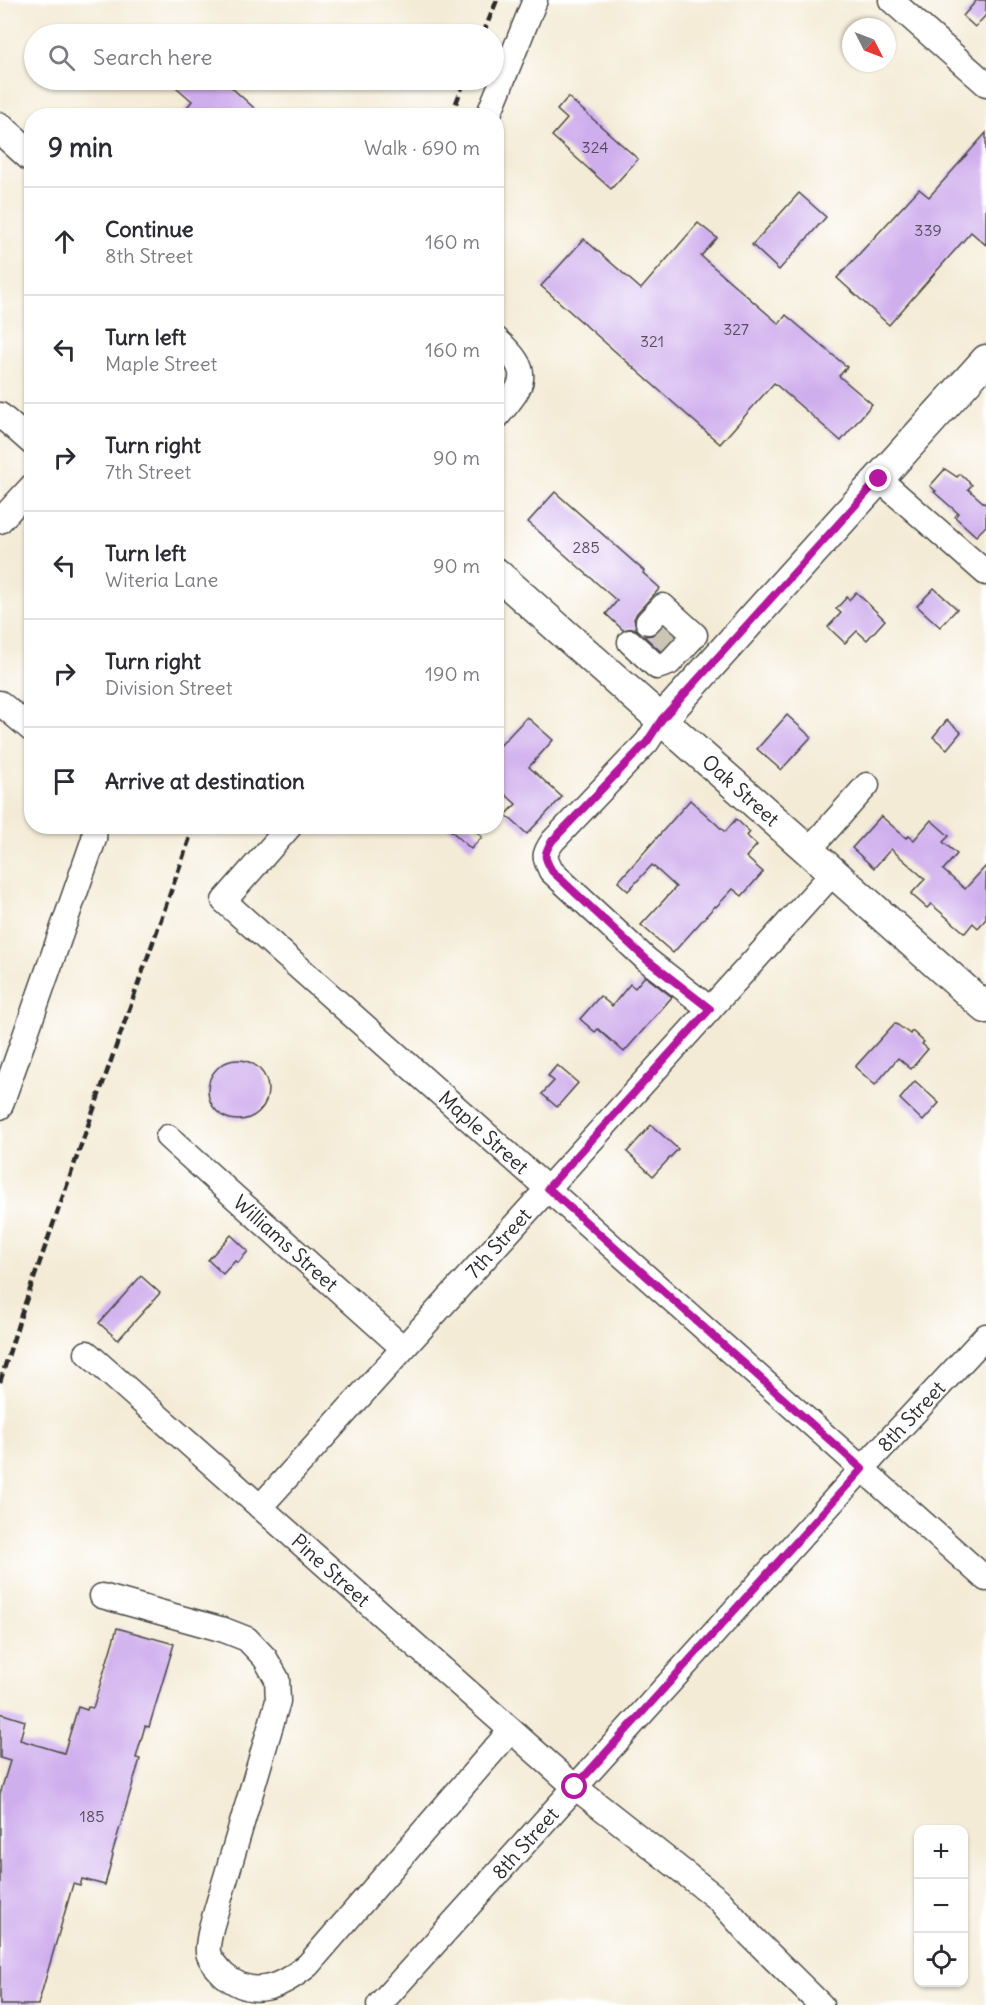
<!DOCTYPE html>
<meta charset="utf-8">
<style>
:root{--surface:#fff;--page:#f7f7f7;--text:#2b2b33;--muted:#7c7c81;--line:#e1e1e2}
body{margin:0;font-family:Delius,sans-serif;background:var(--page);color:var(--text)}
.controls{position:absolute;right:18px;bottom:18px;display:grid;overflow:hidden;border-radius:12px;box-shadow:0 2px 4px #0004}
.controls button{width:54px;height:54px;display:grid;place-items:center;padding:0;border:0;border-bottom:2px solid var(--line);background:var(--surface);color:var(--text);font:30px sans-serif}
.compass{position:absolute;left:842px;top:18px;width:54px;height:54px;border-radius:50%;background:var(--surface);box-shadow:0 2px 4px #0004;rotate:132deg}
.stop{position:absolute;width:18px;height:18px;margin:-14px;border:4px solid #b5179e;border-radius:50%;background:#fff}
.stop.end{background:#b5179e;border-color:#fff;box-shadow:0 2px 6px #0008}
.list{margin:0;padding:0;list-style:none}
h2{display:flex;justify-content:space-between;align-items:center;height:78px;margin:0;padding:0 24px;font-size:26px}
h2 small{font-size:20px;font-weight:400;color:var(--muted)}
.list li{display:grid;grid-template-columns:39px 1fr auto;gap:18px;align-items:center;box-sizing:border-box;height:108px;padding:0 24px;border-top:2px solid var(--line)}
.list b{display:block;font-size:22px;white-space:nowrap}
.list p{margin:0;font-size:20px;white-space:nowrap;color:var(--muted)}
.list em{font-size:20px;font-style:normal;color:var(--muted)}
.icon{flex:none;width:33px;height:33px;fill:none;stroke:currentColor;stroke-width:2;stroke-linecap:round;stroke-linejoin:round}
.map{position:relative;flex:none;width:986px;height:2005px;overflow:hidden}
.search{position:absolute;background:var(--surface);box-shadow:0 2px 4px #0004;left:24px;top:24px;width:480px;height:66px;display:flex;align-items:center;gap:15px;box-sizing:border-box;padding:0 21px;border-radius:33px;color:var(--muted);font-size:22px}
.panel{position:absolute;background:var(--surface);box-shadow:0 2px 4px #0004;left:24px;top:108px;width:480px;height:726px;border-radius:24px}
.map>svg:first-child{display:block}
.building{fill:#cfaeed}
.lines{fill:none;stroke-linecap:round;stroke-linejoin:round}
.minor-tunnel{stroke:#ccc5b4;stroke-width:24;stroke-dasharray:24 12;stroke-linecap:butt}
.minor-casing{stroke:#494845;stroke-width:27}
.major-casing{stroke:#494845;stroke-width:33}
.minor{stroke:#fff;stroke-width:24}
.major{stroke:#fff;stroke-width:30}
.rail{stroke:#2b2b2b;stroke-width:4.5;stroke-dasharray:9 4.5;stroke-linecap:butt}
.route{stroke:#b5179e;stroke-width:8}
.labels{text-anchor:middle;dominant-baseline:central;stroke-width:4.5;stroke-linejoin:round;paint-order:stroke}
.number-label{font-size:16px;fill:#544c5c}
.street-label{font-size:20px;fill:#2b2b2b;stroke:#fff}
</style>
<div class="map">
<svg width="986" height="2005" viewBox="0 0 986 2005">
<rect width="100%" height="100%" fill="#fff"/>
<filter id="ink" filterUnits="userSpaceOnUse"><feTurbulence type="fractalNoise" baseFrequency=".0167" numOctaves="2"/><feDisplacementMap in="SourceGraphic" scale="12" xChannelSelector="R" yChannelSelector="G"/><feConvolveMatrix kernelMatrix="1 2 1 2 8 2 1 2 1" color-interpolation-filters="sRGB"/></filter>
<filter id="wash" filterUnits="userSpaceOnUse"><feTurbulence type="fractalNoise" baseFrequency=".008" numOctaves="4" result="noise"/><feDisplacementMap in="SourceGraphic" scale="24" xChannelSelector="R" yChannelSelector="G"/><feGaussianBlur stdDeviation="1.35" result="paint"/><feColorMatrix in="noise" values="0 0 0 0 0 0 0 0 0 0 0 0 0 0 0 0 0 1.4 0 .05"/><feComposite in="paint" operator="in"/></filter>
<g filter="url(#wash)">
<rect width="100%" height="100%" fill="#f4ebd6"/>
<g id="blocks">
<g class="building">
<polygon points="977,0 986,0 986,15 975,27 963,16"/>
<polygon points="182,80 223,80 263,116 180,116 192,101 176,87"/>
<polygon points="568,97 638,159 611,189 552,136 567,119 557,110"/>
<polygon points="986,133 986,245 971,232 889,325 837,278 919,189 929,197"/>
<polygon points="799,193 826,217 779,270 752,245"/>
<polygon points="698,223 717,238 701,256 779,324 786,315 847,367 839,376 872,404 841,441 774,383 720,444 541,286 584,239 641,289"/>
<polygon points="945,469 957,477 960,474 972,485 968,489 986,505 986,526 976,536 955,517 958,513 934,492 936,491 930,486"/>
<polygon points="555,492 644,571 643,573 660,588 637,613 634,619 637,630 633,628 623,630 606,614 617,601 528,522"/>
<polygon points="934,588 957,609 940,627 917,606"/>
<polygon points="856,592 885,620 867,640 857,631 845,643 828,627 841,613 836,609 847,597 849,600"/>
<polygon points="664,626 675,636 660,651 644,636 653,635"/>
<polygon points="787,715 811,737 781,770 757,749"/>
<polygon points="527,717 553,740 529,767 562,797 527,834 506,815 516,804 496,786 496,750"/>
<polygon points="947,720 961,732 947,749 933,737"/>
<polygon points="690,800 725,832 736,819 750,832 747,836 757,845 746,857 763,872 742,896 733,889 716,907 715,906 673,953 641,925 676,887 652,865 628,891 618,882"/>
<polygon points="881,816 906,838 909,836 914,840 931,820 949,836 943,842 957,854 943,870 965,889 986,866 986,919 978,928 973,923 965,933 931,904 927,908 911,894 925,879 891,849 874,868 852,848"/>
<polygon points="446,826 471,826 482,837 471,849"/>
<polygon points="645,976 672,997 624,1052 598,1029 595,1032 580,1019 600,996 612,1006 630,984 635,988"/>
<polygon points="895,1023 910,1034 912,1031 924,1042 922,1044 928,1049 911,1069 898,1058 875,1085 855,1067"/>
<circle cx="238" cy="1090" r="30"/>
<polygon points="557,1065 578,1083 557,1107 542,1094 554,1081 548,1076"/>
<polygon points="915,1081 939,1103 923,1121 900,1099"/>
<polygon points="651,1125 678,1149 653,1176 627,1152"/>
<polygon points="231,1235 248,1251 238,1263 235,1261 223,1274 208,1260"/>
<polygon points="141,1276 160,1293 118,1340 99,1323"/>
<polygon points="117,1628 174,1644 149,1727 145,1726 136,1758 140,1759 112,1854 113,1855 105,1885 82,1879 80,1886 73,1884 38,2005 0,2005 0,1794 10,1761 0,1758 0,1713 25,1721 20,1740 64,1753 78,1707 87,1710 88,1707 93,1708"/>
</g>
</g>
</g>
<g filter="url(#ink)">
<use href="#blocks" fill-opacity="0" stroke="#494845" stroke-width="1.5"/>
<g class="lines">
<polyline class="minor-tunnel" points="658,630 672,643"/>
<g class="minor-casing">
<g id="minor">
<polyline points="891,0 986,84"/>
<polyline points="488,116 535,0"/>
<path d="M496,339C534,373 525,383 496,418"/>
<polyline points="0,415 32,443"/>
<polyline points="879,479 986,573"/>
<polyline points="0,521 32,486"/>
<polyline points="630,642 657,667 669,663 695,635 663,606 648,622"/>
<polyline points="0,703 32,730"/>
<path d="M662,719L647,742L553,841C543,855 544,856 551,871L647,960L710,1009"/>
<polyline points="290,826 224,901 986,1579"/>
<polyline points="808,851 867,785"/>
<polyline points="0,1107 94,839 95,826"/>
<polyline points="168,1137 403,1348"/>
<polyline points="87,1353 575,1787 719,1900 751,1936 821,2005"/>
<polyline points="260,1507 833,873"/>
<path d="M102,1596L224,1630L247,1639L265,1658L277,1679L278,1701L211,1928C210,1935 207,1946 208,1952C209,1959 219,1970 224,1975C254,2000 281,1987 308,1965L511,1730"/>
<polyline points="379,2005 862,1469 986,1336"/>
</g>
</g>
<g class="major-casing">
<g id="major">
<polyline points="0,128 32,157"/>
<polyline points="496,573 986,1008"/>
<polyline points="662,719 986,360"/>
</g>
</g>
<use href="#minor" class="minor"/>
<use href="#major" class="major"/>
<g class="rail">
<polyline points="483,34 497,0"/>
<polyline points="451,116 465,80"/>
<polyline points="0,1382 21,1315 194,826"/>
</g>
</g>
</g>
<g class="lines" filter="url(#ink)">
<path class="route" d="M575,1787L862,1469L548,1188L710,1009L647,960L552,871C544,857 543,855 552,841L647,742L662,719L879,479"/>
</g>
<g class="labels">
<g class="number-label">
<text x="595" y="147">324</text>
<text x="928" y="230">339</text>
<text x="736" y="329">327</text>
<text x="652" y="341">321</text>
<text x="586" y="547">285</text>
<text x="92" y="1816">185</text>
</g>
<g class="street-label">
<text transform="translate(741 790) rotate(42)">Oak Street</text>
<text transform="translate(484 1132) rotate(42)">Maple Street</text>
<text transform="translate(286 1243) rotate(42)">Williams Street</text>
<text transform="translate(498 1243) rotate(-48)">7th Street</text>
<text transform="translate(911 1416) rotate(-47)">8th Street</text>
<text transform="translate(331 1570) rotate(42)">Pine Street</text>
<text transform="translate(525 1843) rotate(-48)">8th Street</text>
</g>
</g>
</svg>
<div class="controls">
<button>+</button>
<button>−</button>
<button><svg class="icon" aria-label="locate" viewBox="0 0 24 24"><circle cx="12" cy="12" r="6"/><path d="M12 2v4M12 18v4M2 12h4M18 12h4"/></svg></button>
</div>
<svg class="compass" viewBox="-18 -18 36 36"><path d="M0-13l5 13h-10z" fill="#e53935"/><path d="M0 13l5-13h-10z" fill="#7c7c81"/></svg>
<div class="stop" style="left:575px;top:1787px"></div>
<div class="stop end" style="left:879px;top:479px"></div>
<div class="search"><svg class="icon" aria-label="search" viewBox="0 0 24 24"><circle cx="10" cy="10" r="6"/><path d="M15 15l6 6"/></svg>Search here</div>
<section class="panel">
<h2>9 min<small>Walk · 690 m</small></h2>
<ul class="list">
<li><svg class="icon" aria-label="ahead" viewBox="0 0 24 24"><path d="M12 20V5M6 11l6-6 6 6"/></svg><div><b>Continue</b><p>8th Street</p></div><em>160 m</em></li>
<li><svg class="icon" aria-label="left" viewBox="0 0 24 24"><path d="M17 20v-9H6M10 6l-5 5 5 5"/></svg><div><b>Turn left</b><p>Maple Street</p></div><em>160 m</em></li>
<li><svg class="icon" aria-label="right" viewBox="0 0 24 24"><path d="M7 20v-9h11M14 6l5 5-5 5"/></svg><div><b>Turn right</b><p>7th Street</p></div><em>90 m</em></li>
<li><svg class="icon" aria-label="left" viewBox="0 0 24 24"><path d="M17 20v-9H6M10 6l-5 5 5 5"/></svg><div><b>Turn left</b><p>Witeria Lane</p></div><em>90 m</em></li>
<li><svg class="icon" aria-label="right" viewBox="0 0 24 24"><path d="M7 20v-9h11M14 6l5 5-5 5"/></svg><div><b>Turn right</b><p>Division Street</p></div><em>190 m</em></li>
<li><svg class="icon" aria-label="arrive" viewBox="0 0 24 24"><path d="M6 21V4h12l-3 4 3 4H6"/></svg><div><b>Arrive at destination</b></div></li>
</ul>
</section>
</div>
